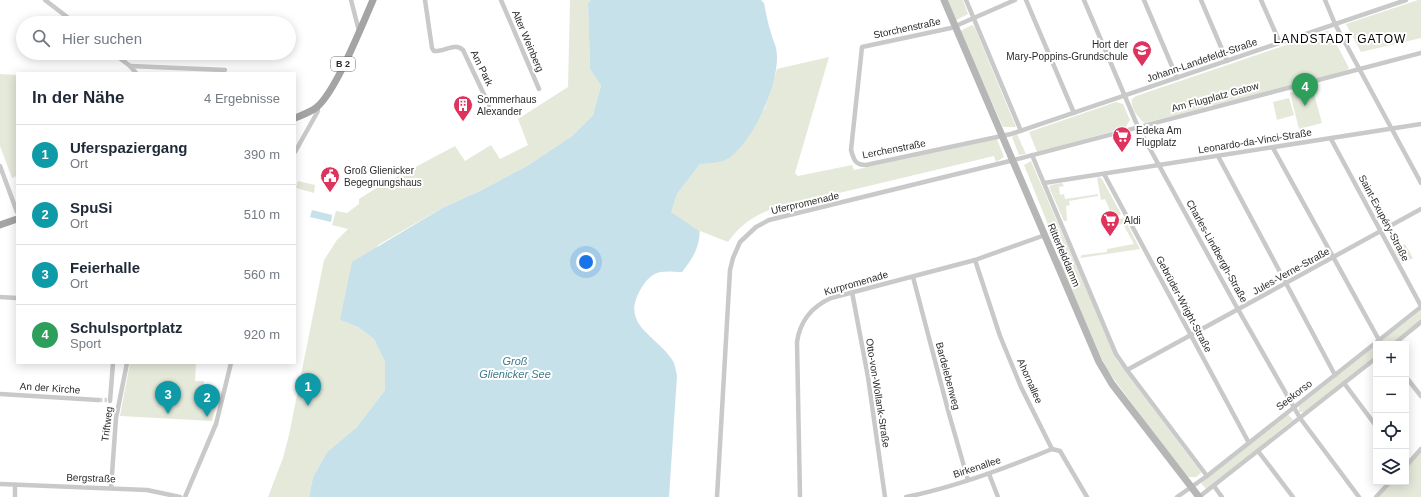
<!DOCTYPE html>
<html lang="de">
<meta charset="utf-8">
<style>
:root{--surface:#fff;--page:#f6f6f7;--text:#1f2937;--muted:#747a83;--line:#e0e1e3;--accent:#de335d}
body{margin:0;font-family:Helvetica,sans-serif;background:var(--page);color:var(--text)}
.controls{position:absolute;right:12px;bottom:12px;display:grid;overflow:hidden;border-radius:0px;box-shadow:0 2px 10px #0003}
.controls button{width:36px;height:36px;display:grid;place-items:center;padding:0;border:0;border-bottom:1px solid var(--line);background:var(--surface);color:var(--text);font:20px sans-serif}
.you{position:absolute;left:586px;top:262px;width:14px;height:14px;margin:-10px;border:3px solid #fff;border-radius:50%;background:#1a73e8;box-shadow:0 0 0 6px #1a73e833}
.badge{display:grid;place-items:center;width:26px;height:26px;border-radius:50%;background:var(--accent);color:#fff;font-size:13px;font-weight:700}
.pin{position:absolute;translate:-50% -33px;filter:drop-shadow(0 1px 2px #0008)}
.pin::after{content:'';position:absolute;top:21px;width:14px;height:12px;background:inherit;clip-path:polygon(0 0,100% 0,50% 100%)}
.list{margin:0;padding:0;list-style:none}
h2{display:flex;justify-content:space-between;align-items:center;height:52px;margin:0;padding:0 16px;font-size:17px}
h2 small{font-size:13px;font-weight:400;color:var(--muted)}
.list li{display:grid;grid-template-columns:26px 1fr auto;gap:12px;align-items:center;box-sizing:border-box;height:60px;padding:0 16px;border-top:1px solid var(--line)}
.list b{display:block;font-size:15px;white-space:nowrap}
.list p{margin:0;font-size:13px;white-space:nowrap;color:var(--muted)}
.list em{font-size:13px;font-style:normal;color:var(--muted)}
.icon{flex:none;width:22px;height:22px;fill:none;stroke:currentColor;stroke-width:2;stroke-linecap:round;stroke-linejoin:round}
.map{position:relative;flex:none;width:1421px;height:497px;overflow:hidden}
.search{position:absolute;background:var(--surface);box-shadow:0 2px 10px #0003;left:16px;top:16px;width:280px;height:44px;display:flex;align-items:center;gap:10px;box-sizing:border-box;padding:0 14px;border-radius:22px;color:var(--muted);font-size:15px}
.panel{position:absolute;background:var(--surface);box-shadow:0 2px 10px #0003;left:16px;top:72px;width:280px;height:292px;border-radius:0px}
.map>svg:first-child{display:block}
.green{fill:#e5e9da}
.water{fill:#c6e1e9}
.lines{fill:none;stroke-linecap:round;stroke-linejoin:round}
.minor-tunnel{stroke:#d5d5d5;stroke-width:4.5;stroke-dasharray:4.5 2;stroke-linecap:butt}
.minor{stroke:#c9c9c9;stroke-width:4.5}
.secondary{stroke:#b6b6b6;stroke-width:7}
.primary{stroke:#a4a4a4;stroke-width:7}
.labels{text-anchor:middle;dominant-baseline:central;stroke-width:4;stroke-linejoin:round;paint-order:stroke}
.shield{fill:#fff;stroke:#6b6b6b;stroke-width:1}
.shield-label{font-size:9px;font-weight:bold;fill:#2c2c2c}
.street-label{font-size:10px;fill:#2c2c2c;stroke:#fff}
.poi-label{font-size:10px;fill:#2c2c2c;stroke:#fff;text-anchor:start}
.water-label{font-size:11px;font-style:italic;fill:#3e7a8a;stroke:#fff}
.quarter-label{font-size:12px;letter-spacing:1px;fill:#000;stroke:#fff}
</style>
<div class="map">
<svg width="1421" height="497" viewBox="0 0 1421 497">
<rect width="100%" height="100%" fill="#fff"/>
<g class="green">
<polygon points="570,0 591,0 588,3 590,69 601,86 593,115 572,136 527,166 480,191 444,207 378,245 340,320 358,327 374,339 385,362 385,390 357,427 327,452 313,477 309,497 268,497 283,458 289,435 324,260 337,240 348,229 332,225 336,211 347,213 359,204 359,199 378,187 455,146 465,161 491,145 500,159 528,145 518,119 568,87"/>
<polygon points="947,0 963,0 968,14 956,20"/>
<polygon points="1418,0 1421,0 1421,38 1361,52 1346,24"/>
<polygon points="972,25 975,28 1016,127 1003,127 960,31"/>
<path d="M1327,31L1330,32L1349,68L1347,70L1145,123C1138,118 1130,108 1132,99L1136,96Z"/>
<path d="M829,57L795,173L798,176L852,165L854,170L997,139L1004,157L996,162L994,156L772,209C753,216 740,225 728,242L700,231C699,248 692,258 682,272L665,211L673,205L677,194L700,164L727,159L765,108L777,69Z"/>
<polygon points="0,74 17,75 17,176 12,178 0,146"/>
<polygon points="1312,87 1322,123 1299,129 1290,93"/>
<polygon points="1289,98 1294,115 1277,120 1273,102"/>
<polygon points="1116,102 1123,104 1130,120 1125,128 1037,152 1029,132"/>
<polygon points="1017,134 1026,154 1019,155 1012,137"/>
<polygon points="1031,161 1117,360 1200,471 1201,473 1196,477 1188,477 1162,445 1106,368 1058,260 1061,257 1024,165"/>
<polygon points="1099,177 1102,179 1121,214 1113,217 1105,199 1101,200 1097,178"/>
<polygon points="298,181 315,185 314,193 296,188"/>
<polygon points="1062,183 1064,186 1059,187 1060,195 1064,194 1065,199 1098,194 1098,196 1069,201 1070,205 1066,206 1067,221 1064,221 1049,187 1051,185"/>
<polygon points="1124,218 1140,249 1080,258 1082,255 1107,252 1107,249 1134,244 1123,224 1116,225 1115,220"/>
<polygon points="1405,244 1413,258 1402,264 1394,250"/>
<polygon points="1421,310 1421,320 1390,344 1377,344"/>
<polygon points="1376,345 1376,355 1304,412 1299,412 1299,406"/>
<polygon points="130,363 196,363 195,381 204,381 203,390 220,393 212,421 120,416"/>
<polygon points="1288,414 1293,420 1206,489 1201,483"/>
<polygon points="1421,452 1421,497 1379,497 1393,482 1406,482 1406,468"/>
</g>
<g class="water">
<path d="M591,0H761L764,3C766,13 768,24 771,33C772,38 775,43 776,48C783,77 753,144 727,159C721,163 708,163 700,164L677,194L671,212L699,231C700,248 692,259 682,272C662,271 653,269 642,287C618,325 656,334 673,361C675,365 676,371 677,376L669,497H309L313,477L327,452L357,427L385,390V362L374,339L358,327L340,320L352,262L444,207L480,191L527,166L572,136L593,115L601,86L590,69L588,3Z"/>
<polygon points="312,210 332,215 331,222 310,217"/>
</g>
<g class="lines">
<polyline class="minor-tunnel" points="98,400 107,400"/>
<g class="minor">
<polyline points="45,0 75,23"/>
<polyline points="351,0 359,31"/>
<path d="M425,0L432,48L434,51C445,52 454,42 463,50L489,105"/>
<polyline points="501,0 539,89"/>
<polyline points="966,0 1021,131"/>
<path d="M1015,0L951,28L862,47L851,150C854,160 855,165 866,165L1011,134L1406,0"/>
<polyline points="1026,0 1074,113"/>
<polyline points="1084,0 1138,127 1235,304 1300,418 1359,497"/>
<polyline points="1144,0 1177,78"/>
<polyline points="1201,0 1227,61"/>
<polyline points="1261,0 1280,43"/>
<polyline points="1325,0 1335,24 1421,183"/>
<polyline points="113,53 130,66 136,73"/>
<polyline points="130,66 225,70"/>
<polyline points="1331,139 1421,306"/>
<polyline points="1273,148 1379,340"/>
<polyline points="295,152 318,111 317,107"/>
<polyline points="1032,155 1116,354 1127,370 1207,476"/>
<polyline points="1218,156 1335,375"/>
<polyline points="0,166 17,212"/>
<polyline points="1104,174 1249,443"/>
<polyline points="1044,183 1421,124"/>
<polyline points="975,260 1000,336 1021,387 1052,449"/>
<polyline points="913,277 949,414 968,480"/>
<polyline points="852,292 868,377 885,497"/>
<polyline points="0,297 17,298"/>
<polyline points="1394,344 1421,322"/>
<polyline points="1127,370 1421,209"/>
<polyline points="1406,377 1421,396"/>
<polyline points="1344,383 1376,426"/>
<polyline points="0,394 98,400"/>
<polyline points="110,401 113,363"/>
<polyline points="1052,449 1060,451 1087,497"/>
<polyline points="1258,451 1293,497"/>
<polyline points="1406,466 1421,449"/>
<polyline points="989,474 998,497"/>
<polyline points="0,484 147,490 180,497"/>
<polyline points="15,485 15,497"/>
<polyline points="1214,486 1222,497"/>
<polyline points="111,488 116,418 127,363"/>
<polyline points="185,497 216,424 231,363"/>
<polyline points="717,497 730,270 733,258 740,242 756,227 769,220 1014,160 1421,53"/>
<path d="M800,497L797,342C800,321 811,307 831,298L975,260L1045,235"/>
<path d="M906,497C956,487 1004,469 1052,449"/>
<polyline points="1177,497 1207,476 1421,307"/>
<polyline points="1199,497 1376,358"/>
<polyline points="1376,497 1390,482"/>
</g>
<polyline class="secondary" points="944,0 1099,362 1112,384 1199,497"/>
<g class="primary">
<path d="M295,118C302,115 311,112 317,107C336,91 362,25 373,0"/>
<polyline points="0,225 17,219"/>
</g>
</g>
<defs>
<g id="school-pin" transform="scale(1)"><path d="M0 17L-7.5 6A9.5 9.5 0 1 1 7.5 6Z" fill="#de335d" stroke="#fff"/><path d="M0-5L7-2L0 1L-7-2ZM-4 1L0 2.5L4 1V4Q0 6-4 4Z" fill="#fff"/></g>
<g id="building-pin" transform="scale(1)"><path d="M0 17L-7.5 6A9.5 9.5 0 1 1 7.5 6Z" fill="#de335d" stroke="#fff"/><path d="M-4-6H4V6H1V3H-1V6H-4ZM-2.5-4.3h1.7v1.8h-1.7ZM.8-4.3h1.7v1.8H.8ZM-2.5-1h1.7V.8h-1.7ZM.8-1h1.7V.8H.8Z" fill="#fff"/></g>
<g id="supermarket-pin" transform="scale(1)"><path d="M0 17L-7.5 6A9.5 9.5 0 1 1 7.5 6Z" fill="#de335d" stroke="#fff"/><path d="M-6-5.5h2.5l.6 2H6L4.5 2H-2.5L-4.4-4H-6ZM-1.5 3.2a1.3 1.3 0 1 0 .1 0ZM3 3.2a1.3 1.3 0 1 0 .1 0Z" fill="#fff"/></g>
<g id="civic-pin" transform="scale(1)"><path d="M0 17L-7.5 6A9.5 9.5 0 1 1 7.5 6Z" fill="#de335d" stroke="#fff"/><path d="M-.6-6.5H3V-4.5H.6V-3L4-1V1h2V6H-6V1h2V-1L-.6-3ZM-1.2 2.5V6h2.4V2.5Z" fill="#fff"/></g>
</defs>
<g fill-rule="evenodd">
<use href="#school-pin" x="1142" y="50"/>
<use href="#building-pin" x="463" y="105"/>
<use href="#supermarket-pin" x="1122" y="136"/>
<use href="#civic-pin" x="330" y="176"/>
<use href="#supermarket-pin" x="1110" y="220"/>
</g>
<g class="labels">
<rect class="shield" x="331" y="57" width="24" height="14" rx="3"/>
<g class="shield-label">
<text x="343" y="64">B 2</text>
</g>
<g class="street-label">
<text transform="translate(907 28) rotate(-12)">Storchenstraße</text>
<text transform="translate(528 41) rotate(67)">Alter Weinberg</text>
<text transform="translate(1202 60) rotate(-19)">Johann-Landefeldt-Straße</text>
<text transform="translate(482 68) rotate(64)">Am Park</text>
<text transform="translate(1215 97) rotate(-15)">Am Flugplatz Gatow</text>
<text transform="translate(1255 141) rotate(-9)">Leonardo-da-Vinci-Straße</text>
<text transform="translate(894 149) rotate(-11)">Lerchenstraße</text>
<text transform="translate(805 203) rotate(-13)">Uferpromenade</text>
<text transform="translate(1384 218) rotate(62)">Saint-Exupéry-Straße</text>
<text transform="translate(1217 251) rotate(61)">Charles-Lindbergh-Straße</text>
<text transform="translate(1064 255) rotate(67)">Ritterfelddamm</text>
<text transform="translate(1291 271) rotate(-29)">Jules-Verne-Straße</text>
<text transform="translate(856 283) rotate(-16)">Kurpromenade</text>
<text transform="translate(1184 304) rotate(62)">Gebrüder-Wright-Straße</text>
<text transform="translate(948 376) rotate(75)">Bardelebenweg</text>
<text transform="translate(1030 381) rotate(66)">Ahornallee</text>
<text transform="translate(50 388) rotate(4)">An der Kirche</text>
<text transform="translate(878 393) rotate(81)">Otto-von-Wollank-Straße</text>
<text transform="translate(1294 395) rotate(-38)">Seekorso</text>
<text transform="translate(107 424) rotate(-83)">Triftweg</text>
<text transform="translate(977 467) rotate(-18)">Birkenallee</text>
<text transform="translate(91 478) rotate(2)">Bergstraße</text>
</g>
<g class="poi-label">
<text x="1128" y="44" text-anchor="end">Hort der<tspan x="1128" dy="12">Mary-Poppins-Grundschule</tspan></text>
<text x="477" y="99">Sommerhaus<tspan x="477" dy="12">Alexander</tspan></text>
<text x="1136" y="130">Edeka Am<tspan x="1136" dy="12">Flugplatz</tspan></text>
<text x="344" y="170">Groß Glienicker<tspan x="344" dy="12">Begegnungshaus</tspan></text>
<text x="1124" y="220">Aldi</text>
</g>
<g class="water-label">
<text x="515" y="361">Groß<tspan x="515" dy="13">Glienicker See</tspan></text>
</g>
<g class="quarter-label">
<text x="1340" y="39">LANDSTADT GATOW</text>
</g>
</g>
</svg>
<div class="controls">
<button>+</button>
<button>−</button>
<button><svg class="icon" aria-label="locate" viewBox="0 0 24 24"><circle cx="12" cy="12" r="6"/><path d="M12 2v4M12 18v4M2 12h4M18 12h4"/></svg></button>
<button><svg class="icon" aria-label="layers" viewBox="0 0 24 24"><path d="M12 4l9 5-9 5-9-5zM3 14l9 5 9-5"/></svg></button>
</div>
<div class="you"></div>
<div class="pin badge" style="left:308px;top:406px;background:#0f9aa8">1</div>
<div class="pin badge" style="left:207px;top:417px;background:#0f9aa8">2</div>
<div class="pin badge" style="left:168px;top:414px;background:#0f9aa8">3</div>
<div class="pin badge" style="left:1305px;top:106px;background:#2e9e5b">4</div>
<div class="search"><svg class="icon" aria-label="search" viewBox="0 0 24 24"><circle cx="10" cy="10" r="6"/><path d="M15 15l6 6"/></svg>Hier suchen</div>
<section class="panel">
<h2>In der Nähe<small>4 Ergebnisse</small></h2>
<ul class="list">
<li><span class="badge" style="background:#0f9aa8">1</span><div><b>Uferspaziergang</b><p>Ort</p></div><em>390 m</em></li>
<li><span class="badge" style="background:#0f9aa8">2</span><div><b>SpuSi</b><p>Ort</p></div><em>510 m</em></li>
<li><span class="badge" style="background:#0f9aa8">3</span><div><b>Feierhalle</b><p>Ort</p></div><em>560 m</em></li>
<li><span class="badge" style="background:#2e9e5b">4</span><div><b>Schulsportplatz</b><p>Sport</p></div><em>920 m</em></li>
</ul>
</section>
</div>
